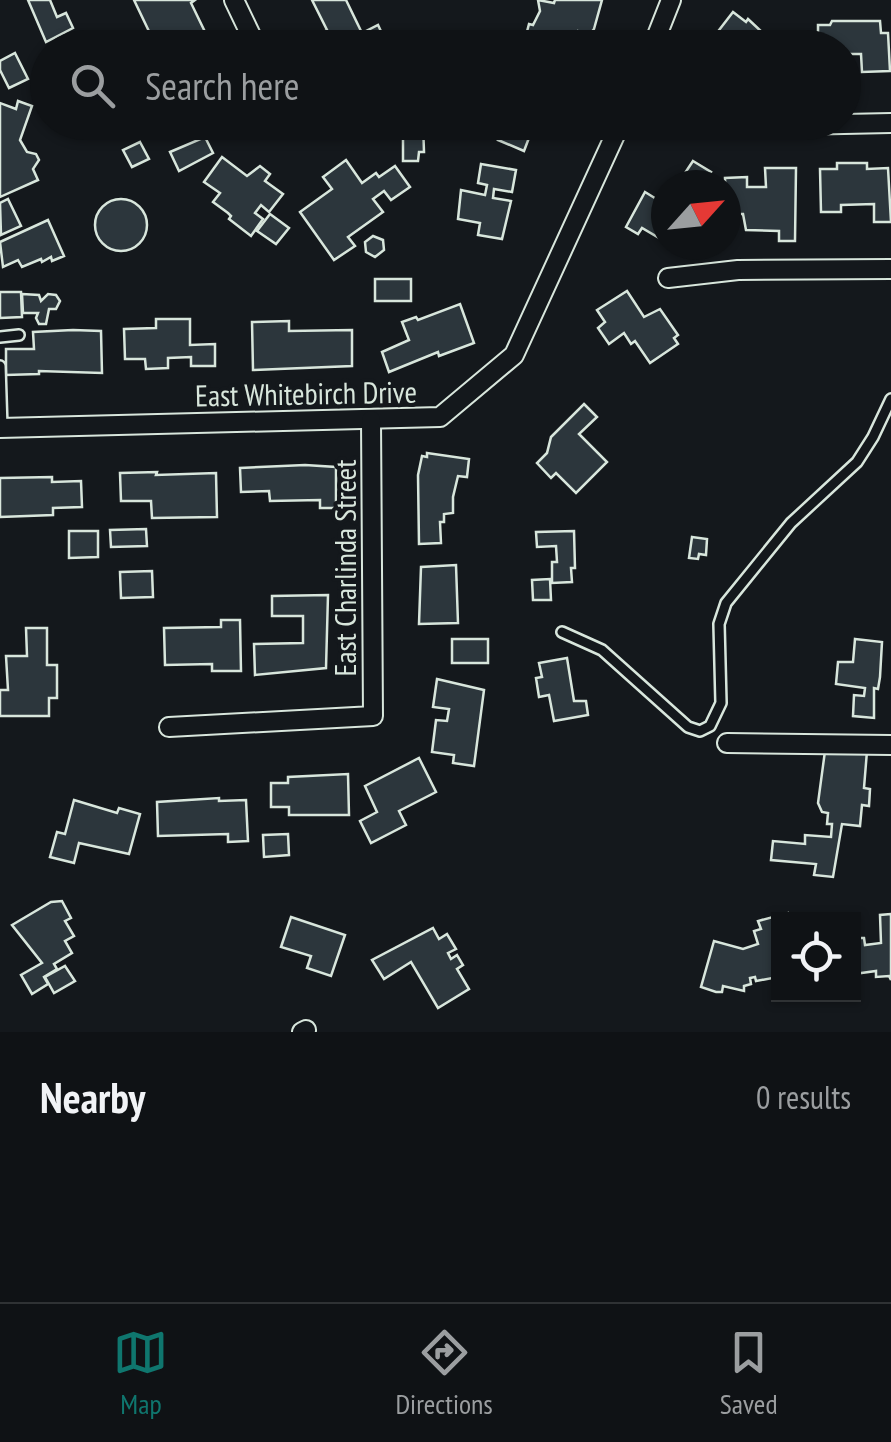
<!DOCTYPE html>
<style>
:root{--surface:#0f1215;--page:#181b1e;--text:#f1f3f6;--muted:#9b9ea0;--line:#2f3234;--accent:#0f766e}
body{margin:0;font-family:"PT Sans Narrow",sans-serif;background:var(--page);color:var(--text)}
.controls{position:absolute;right:30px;bottom:30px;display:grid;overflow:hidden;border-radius:0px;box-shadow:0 2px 8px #0004}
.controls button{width:90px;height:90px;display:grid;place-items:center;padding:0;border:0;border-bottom:2px solid var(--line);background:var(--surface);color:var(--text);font:50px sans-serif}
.compass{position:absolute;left:651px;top:170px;width:90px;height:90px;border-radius:50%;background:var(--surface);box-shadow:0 2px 8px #0004;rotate:63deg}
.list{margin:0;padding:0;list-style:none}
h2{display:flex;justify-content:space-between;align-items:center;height:130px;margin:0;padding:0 40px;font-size:42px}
h2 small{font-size:32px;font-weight:400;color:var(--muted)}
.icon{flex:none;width:55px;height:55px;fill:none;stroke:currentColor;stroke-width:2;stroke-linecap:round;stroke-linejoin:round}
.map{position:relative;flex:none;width:891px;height:1032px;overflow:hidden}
.search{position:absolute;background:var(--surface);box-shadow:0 2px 8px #0004;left:30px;right:30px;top:30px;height:110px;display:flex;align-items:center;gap:25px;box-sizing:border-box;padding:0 35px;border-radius:55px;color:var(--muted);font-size:38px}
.sheet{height:270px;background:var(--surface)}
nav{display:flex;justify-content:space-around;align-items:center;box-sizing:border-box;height:140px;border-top:2px solid var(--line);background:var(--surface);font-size:28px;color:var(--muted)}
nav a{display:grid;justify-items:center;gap:5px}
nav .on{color:var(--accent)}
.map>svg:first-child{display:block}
.building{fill:#2c363c;stroke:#d8e6dc;stroke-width:2.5}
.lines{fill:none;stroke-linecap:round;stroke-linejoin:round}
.service-casing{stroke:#d8e6dc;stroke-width:14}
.minor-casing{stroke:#d8e6dc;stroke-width:22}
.service{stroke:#14181c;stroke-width:9}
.minor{stroke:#14181c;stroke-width:18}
.labels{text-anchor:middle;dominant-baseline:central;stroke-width:8;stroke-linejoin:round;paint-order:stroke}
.street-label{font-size:30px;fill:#d8e6dc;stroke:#14181c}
</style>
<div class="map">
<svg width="891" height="1032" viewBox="0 0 891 1032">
<rect width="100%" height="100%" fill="#14181c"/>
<g class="building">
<polygon points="28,0 50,0 57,17 66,13 73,28 46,42"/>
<polygon points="134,0 195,0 191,3 207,36 184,48 157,48"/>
<polygon points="312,0 346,0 362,33 378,25 387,44 380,48 348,48 346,45 318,48 313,37 327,30"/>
<polygon points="538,0 554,3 555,0 602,0 594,29 589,35 578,31 575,40 585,44 584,48 546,48 525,39 529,24 533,25 540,11"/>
<polygon points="733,12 746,22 748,19 779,48 726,48 729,44 716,34"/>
<polygon points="832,21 880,21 881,33 888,33 890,71 862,72 861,54 844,54 844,48 811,48 810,34 818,34 818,25 830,25"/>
<polygon points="15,53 28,79 9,88 0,70 0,61"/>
<polygon points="18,101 32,106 20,140 27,152 36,154 39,160 33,169 38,180 0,197 0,103 16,109"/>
<polygon points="183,122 231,122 231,123 196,137 190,124 185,127"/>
<polygon points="389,122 423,122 424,152 419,152 418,161 403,161 403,130 400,130 400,136 390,136"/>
<polygon points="506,122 535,122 524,151 498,140"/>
<polygon points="205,137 213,153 179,171 170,152"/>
<polygon points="140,142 149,159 132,167 123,150"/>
<polygon points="222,157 247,176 260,166 270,174 265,181 283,194 269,212 261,205 255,213 263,219 251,236 229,219 231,216 228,213 213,202 220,193 204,182"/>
<polygon points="346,160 362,183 376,173 379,177 395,166 410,187 391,200 384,191 373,199 383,212 348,237 355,246 334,260 300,212 332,189 323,177"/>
<polygon points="693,161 711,172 703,185 677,185"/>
<polygon points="837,163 867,163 867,169 888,168 891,222 874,222 874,204 841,205 841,212 821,212 820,169 837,169"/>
<polygon points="481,164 516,170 512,192 494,189 493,198 511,201 502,239 478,235 480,223 458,219 461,190 485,195 487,185 478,183"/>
<polygon points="765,168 796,168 795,241 779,241 779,231 746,230 743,214 726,214 725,178 747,177 747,187 766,187"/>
<polygon points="645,192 666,205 666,242 642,228 638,234 626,227"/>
<circle cx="121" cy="225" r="26"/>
<polygon points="8,199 21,226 1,235 0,203"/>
<polygon points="270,214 289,228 276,244 257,231"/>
<polygon points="48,220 64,256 52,261 51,257 42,262 41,259 22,267 18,260 3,267 0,242"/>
<polygon points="373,236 383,240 384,250 375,257 366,252 365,242"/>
<rect x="375" y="279" width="36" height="22"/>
<polygon points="627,291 644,317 660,309 678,335 674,338 678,344 650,363 635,341 631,344 624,333 609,344 598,328 605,322 597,310"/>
<polygon points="0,292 21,292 22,317 0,318"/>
<polygon points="22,294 39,295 41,301 48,294 56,295 60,301 56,309 49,309 46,324 39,324 36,318 38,313 23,313"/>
<polygon points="460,304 474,343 439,356 438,352 389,372 382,352 409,340 402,322 416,317 418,320"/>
<polygon points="156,319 190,319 190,345 215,344 215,366 191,366 191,357 168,358 168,368 146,369 145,359 125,359 124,329 156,328"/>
<polygon points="289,321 289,331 352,330 352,366 253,370 252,322"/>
<polygon points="73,330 101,331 102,373 39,371 39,374 6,375 6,349 34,349 33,332"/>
<polygon points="584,404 597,417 579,434 607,462 576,493 556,473 551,478 537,463 547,453 551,437"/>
<polygon points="427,453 469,459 467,477 458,476 453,497 453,513 444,514 444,522 440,522 441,543 419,544 418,475 422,456 427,457"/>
<polygon points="305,465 336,467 336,508 320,508 320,500 270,501 269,491 241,492 240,468"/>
<polygon points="157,472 156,475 216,473 217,517 152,518 151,501 121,501 120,473"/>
<polygon points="52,477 52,482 81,481 82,507 53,508 53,515 0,517 0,478"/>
<polygon points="146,529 147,546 111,547 110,530"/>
<polygon points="69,531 98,531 98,557 69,558"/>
<polygon points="574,531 575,568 571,568 572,582 552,583 552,562 557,562 556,546 537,547 536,532"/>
<polygon points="692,537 707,539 706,555 699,554 698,559 689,558"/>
<polygon points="456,565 458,623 419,624 421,567"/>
<polygon points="152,571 153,597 121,598 120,572"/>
<polygon points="550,579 551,600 533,600 532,580"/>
<polygon points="328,595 326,668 255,675 254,644 303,643 303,616 272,616 272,596"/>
<polygon points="221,620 240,620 241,671 212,671 212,664 165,665 164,628 221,627"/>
<polygon points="26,628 47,628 47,665 57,665 57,698 49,698 49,716 0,716 0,690 8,690 6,656 27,656"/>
<rect x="452" y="639" width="36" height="24"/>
<polygon points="855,639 882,642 880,677 878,689 874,688 874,718 853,716 854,695 864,696 865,688 836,684 838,662 853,662"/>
<polygon points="567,658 574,701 586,701 588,715 554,721 549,695 539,697 536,678 542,677 539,663"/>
<polygon points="437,679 484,690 474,766 453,763 454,755 432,752 436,720 447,721 449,709 433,707"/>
<polygon points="825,751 867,751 864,788 870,789 869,806 862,805 860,826 842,824 833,877 814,875 816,864 771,860 773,841 805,844 805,835 831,837 832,824 827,824 828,813 822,812 818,803"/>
<polygon points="419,758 436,792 399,811 406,825 371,843 360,821 377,812 365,786"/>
<polygon points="348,774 349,815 289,815 289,807 271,807 271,783 288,783 288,777"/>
<polygon points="219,798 219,801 246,800 248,841 228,842 228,834 158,836 157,802"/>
<polygon points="74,800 117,813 119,808 140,814 129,854 79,843 74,863 50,857 57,832 65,834"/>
<polygon points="288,834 289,855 264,857 263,835"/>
<polygon points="62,901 71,918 65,921 74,936 65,941 72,953 54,964 57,969 44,977 48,984 32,994 21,975 42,963 12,925 51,902"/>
<polygon points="788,913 789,919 778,919 778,977 756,981 755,977 750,978 751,984 744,986 744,991 723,986 722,992 716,992 701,987 714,941 743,949 758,944 754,931 761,929 758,921"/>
<polygon points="891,914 891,980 889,976 876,977 876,971 854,974 854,938 864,938 865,945 881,943 880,915"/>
<polygon points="291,917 345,935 331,976 307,968 311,956 281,947"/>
<polygon points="433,928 439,939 447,934 456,949 448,953 451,959 457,955 463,965 457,969 469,989 438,1008 411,962 384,979 372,960"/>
<polygon points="65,966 75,981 54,993 45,977"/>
</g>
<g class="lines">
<g class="service-casing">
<g id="service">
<polyline points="0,337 19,335"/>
<polyline points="0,366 2,428"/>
<polyline points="562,632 602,650 688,727 700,731 710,726 721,703 719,624 726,603 791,523 857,462 873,437 891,399"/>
</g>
</g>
<g class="minor-casing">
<g id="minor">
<polyline points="234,0 257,48"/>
<polyline points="652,48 671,0"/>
<polyline points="618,129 891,123"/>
<polyline points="668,278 738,270 891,269"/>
<polyline points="0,428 440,417 514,355 621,122"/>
<polyline points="169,727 373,716 371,420"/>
<polyline points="727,743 891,745"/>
<polyline points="302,1032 306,1030"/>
</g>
</g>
<use href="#service" class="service"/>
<use href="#minor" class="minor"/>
</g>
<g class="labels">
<g class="street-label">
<text transform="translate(306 393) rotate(-1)">East Whitebirch Drive</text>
<text transform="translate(344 568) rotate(-90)">East Charlinda Street</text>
</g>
</g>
</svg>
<div class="controls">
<button><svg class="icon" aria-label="locate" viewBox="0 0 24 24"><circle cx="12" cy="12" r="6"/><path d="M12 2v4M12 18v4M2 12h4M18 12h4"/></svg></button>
</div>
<svg class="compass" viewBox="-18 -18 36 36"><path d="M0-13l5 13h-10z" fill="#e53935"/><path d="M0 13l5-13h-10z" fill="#9b9ea0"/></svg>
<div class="search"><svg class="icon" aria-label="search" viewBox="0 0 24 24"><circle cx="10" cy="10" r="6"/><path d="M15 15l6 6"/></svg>Search here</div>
</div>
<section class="sheet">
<h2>Nearby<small>0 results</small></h2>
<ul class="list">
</ul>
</section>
<nav>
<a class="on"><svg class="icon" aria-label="map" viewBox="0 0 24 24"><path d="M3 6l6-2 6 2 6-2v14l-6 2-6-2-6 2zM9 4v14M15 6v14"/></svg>Map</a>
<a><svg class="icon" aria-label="directions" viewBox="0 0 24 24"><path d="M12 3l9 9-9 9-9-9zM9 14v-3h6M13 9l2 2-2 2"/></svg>Directions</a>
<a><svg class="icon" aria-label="saved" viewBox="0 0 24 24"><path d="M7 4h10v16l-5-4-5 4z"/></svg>Saved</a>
</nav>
